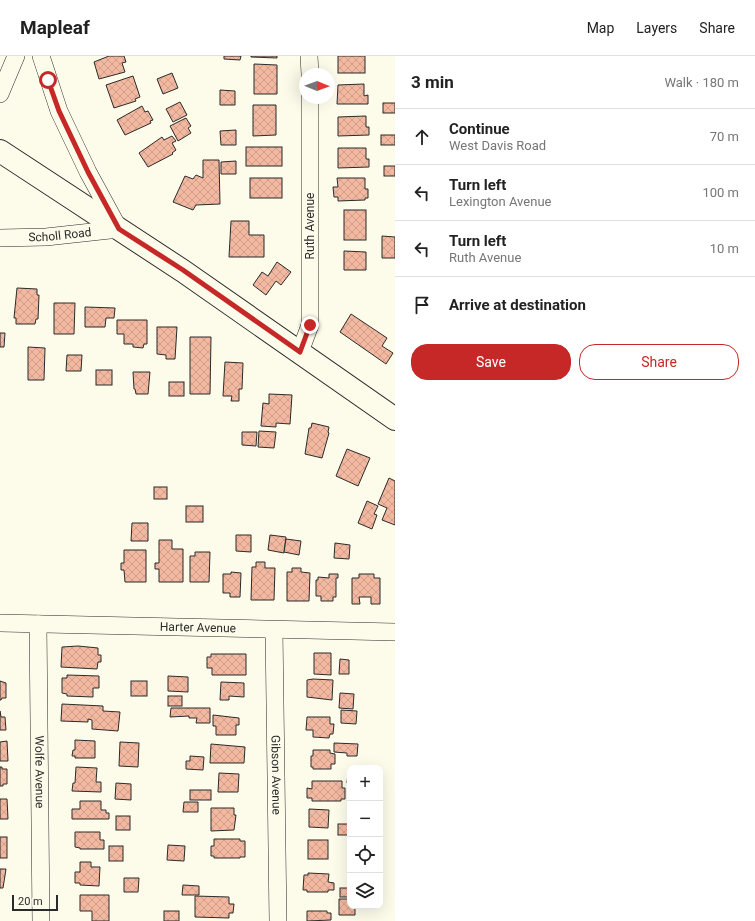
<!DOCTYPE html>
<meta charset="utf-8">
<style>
:root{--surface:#fff;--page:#f2f2f2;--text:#222;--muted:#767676;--line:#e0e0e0;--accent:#c62828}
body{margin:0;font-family:Roboto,sans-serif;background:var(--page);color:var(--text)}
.controls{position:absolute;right:12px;bottom:12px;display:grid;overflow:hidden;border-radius:8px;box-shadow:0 4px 16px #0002}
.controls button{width:36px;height:36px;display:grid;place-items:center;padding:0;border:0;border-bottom:1px solid var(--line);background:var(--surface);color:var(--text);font:20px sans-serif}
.compass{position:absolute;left:299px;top:12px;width:36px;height:36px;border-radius:50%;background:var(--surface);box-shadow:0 4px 16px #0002;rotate:91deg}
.scale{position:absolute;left:12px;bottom:10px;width:46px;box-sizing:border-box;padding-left:4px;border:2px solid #2b2b2b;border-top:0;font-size:11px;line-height:14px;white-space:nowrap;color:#2b2b2b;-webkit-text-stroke:3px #fdfbea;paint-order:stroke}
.stop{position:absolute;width:12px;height:12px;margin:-9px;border:3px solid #c62828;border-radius:50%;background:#fff}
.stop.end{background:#c62828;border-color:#fff;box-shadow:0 1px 4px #0008}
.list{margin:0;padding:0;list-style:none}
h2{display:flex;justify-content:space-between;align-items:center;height:52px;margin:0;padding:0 16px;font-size:17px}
h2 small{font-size:13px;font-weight:400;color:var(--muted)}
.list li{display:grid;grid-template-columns:26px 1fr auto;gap:12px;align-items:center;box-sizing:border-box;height:56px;padding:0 16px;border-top:1px solid var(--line)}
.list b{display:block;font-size:15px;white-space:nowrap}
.list p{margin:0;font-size:13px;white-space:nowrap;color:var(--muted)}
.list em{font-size:13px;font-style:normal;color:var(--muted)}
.actions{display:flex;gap:8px;padding:12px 16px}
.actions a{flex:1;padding:9px 0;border:1px solid var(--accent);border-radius:16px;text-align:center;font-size:14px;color:var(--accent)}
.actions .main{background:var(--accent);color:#fff}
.icon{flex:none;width:22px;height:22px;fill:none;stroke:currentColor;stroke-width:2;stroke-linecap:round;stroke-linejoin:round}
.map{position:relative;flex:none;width:395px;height:865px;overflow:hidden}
header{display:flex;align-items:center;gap:24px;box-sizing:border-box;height:56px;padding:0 20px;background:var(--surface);border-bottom:1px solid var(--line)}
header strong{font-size:19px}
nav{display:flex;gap:22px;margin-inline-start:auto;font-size:14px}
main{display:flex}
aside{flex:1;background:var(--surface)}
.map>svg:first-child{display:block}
.building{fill:url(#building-cross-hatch);stroke:#2b2b2b}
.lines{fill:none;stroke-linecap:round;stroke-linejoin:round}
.minor-casing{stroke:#2b2b2b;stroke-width:18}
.major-casing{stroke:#2b2b2b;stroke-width:24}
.minor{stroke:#fdfbea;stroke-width:17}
.major{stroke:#fdfbea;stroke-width:22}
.route{stroke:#c62828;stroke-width:5}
.labels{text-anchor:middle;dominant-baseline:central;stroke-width:3;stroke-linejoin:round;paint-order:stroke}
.street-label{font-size:12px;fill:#2b2b2b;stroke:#fdfbea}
</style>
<header>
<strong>Mapleaf</strong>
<nav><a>Map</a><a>Layers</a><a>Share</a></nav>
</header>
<main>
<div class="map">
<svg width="395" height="865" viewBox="0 0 395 865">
<defs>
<pattern id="building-cross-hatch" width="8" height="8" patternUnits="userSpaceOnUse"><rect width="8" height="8" fill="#f2b8a0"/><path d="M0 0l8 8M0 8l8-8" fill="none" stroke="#d09e8a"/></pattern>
</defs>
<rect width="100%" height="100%" fill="#fdfbea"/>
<g class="building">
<polygon points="109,0 124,0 126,6 122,7 125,16 99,23 94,6"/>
<polygon points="224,0 241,0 240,4 224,3"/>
<polygon points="251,0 277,0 277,2 251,1"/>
<rect x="338" y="0" width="27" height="17"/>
<polygon points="254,8 277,9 277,38 254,38"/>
<polygon points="172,17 178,32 163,38 157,23"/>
<polygon points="133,20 140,41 135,43 136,45 114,52 106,29"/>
<polygon points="364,28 364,40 368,39 368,48 337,48 338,29"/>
<polygon points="220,34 235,35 235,49 220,49"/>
<polygon points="180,46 187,59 173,66 166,53"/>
<rect x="383" y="47" width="12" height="10"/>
<polygon points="253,49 276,49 276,79 253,80"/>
<polygon points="142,50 145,56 148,55 153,64 150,65 151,67 125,79 117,64"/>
<polygon points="366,60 366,71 369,71 369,79 338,80 338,61"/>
<polygon points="186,62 191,70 188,72 191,77 178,85 170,70"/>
<polygon points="236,74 236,89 221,89 220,75"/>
<rect x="381" y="79" width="14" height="10"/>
<polygon points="172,80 176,85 172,87 176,94 172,97 173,98 148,111 139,97 162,81 164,84"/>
<rect x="246" y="91" width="36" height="19"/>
<polygon points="338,92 366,92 366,103 369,103 369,111 338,112"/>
<polygon points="203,104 219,104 220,148 196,149 193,154 173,146 185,120 193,123 196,119 203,122"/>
<polygon points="236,105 236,118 221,118 221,106"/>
<rect x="384" y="110" width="11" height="10"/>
<rect x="250" y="122" width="32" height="20"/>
<polygon points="337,122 365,122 365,133 368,133 368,142 365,142 365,144 338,145 338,141 334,141 333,131 338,131"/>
<rect x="344" y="154" width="22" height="30"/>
<polygon points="231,165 249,165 249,179 264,179 264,201 229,201"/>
<polygon points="382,180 395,181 395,202 382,202"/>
<polygon points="344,195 366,196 366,214 344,214"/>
<polygon points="277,206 291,216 281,229 276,225 266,239 253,229 262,216 268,220"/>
<polygon points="17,232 37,233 37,239 39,239 38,263 36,263 35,268 16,268 16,262 14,262"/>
<polygon points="54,247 75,247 74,278 54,278"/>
<polygon points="85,251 115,252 114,262 106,262 105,271 85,271"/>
<polygon points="351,258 387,282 382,290 393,297 386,308 340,276"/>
<polygon points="117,264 147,264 147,288 144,288 143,292 133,291 133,288 124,288 124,278 117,278"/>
<polygon points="157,271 177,271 175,303 166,303 166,299 157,298"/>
<polygon points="0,277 5,277 4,291 0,291"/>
<polygon points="190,281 211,281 210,338 190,338"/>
<polygon points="28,291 45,292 44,324 28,324"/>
<polygon points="67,299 82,299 81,315 66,315"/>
<polygon points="225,306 243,307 242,333 239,333 239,345 231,345 232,340 223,340"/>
<rect x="96" y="314" width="16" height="15"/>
<polygon points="133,316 150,316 148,338 136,338 135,333 134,333"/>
<rect x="169" y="326" width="15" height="14"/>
<polygon points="269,338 292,339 290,368 276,367 276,371 261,370 263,347 269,348"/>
<polygon points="312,367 329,371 328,376 329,377 322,402 305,398 309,372 311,372"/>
<polygon points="259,375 276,376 274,392 258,391"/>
<polygon points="242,376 257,376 256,390 242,389"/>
<polygon points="347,393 370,402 358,430 336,420"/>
<polygon points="389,422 395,425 395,469 382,464 387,452 378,448"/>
<rect x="154" y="431" width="13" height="12"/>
<polygon points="367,445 378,450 374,458 377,459 372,473 358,467"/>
<rect x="186" y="450" width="17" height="16"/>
<polygon points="132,467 148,467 148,485 131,485"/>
<polygon points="236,479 251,479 251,496 236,495"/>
<polygon points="270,479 286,481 284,497 268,494"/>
<polygon points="286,483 301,485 299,499 284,496"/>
<polygon points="159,484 172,484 172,493 183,493 183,526 159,526 159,513 155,513 155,507 159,507"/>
<polygon points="335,487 350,489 349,503 334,502"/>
<polygon points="124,494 146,494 146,526 125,526 124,514 121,514 121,507 124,507"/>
<polygon points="195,496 210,496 209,526 190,526 190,500 195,500"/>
<polygon points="256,506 265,506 265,512 275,512 274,544 251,544 252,511 256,511"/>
<polygon points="292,512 301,512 301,516 310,517 309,545 287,545 287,516 292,516"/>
<polygon points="231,516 241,517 240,541 230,541 230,537 223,537 223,518 231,518"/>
<polygon points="329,518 338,518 338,522 336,522 336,541 333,541 333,545 321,545 321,540 316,540 316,524 318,524 318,521 329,522"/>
<polygon points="359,518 374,518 374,522 380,522 380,548 371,548 371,541 359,541 360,548 352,548 352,522 359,522"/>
<polygon points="78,590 98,592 98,599 101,599 101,606 98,606 97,613 61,611 62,591"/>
<polygon points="314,597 331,597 331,619 314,618"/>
<polygon points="211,598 246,598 246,619 212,619 212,612 207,612 207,601 211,601"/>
<polygon points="340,603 349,604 349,618 339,618"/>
<polygon points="67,619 99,620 99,632 93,632 93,641 67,640 67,638 62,637 62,622 67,622"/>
<polygon points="168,620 188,621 188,636 168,635"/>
<polygon points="313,623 333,624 332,644 307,641 307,624"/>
<polygon points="0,625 6,627 6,642 2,642 1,644 0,644"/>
<rect x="131" y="625" width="16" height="15"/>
<polygon points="221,626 244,627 244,641 229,640 229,644 220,644"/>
<polygon points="340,637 354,638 353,653 339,652"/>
<rect x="168" y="640" width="14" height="10"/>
<polygon points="62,648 103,650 103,655 120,656 118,675 92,673 92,664 88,663 88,666 61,665"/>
<polygon points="171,652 210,652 210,667 196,667 197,662 189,662 189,660 170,661"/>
<polygon points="341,654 357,655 356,668 341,667"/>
<polygon points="0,655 1,661 5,661 6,674 0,674"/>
<polygon points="213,659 239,662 239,669 236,669 236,679 216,679 216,670 213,670"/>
<polygon points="307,661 330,661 330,668 334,668 333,678 330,678 329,682 313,681 313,674 306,674"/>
<polygon points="75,684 95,685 95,702 75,702 75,700 72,700 73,694 75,694"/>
<polygon points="7,685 8,705 0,705 0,686"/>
<polygon points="120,686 139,687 138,711 119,710"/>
<polygon points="334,687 358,688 357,700 347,700 347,697 334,696"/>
<polygon points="211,688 245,691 244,707 210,707"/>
<polygon points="313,694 330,694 330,697 335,698 335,708 331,708 331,713 313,713 313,711 311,711 311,700 313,700"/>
<polygon points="190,700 204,701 203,714 186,713 186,705 190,705"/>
<polygon points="0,711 2,711 2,713 7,713 7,728 3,728 3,730 0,730"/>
<polygon points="76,711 97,712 96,726 101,726 101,736 72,735 73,727 75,727"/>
<polygon points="219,717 239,718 238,736 218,736"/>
<polygon points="348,717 350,717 350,727 347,727"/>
<polygon points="312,725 342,725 342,732 345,732 345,743 341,743 341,745 312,745 312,742 307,742 307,732 312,733"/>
<polygon points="116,727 131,728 131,744 115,743"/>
<rect x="190" y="734" width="21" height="10"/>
<polygon points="0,743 7,743 8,763 0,763"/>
<polygon points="80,745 101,745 101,754 106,754 106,757 109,757 109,763 72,763 72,753 80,753"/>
<polygon points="184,746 198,746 198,756 183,756"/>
<polygon points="211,752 234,752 234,759 236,759 234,774 211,775"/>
<polygon points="309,753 329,754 328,772 309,771"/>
<rect x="116" y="760" width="14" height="14"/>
<rect x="338" y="768" width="12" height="11"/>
<polygon points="75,776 100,776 100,784 104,784 104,793 80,793 80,792 75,791"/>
<rect x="0" y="781" width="7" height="21"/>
<polygon points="214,783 240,783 240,785 245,785 245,801 240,801 240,802 214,802 214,800 211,800 211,790 214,790"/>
<rect x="308" y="784" width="20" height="19"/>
<polygon points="168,789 185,790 184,805 167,804"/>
<rect x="109" y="790" width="14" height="15"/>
<rect x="348" y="790" width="2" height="17"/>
<polygon points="80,806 91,806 91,811 100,811 99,830 80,829 80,827 75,827 75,816 80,816"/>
<polygon points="0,813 6,813 3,832 0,832"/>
<polygon points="308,817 329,818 328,826 334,827 334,834 328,834 328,836 307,836 307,834 303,834 304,819 308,819"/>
<polygon points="124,822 139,822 138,836 124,836"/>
<polygon points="183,829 199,830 199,839 182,839"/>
<rect x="340" y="832" width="10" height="9"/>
<polygon points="80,839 109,839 109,865 92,865 92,855 80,855"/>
<polygon points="195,840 229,841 229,848 234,848 233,857 229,857 229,862 195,861"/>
<polygon points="339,843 350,843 350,850 355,850 355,859 339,859"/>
<rect x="164" y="855" width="15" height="10"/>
<polygon points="307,855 327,855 327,857 331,857 331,864 307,865"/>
</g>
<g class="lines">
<g class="minor-casing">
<g id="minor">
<polyline points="309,0 310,18"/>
<polyline points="0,38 16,0"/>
<path id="s1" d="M0,182L46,181L119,173L88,116L59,55L41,0"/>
<polyline points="300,296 310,269 310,42"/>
<path id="s2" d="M0,567L395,576"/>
<path id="s3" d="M38,568L41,865"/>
<path id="s4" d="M274,574L278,865"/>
</g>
</g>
<g class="major-casing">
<polyline id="major" points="0,95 183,215 395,363"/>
</g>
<use href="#minor" class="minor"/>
<use href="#major" class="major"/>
</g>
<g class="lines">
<polyline class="route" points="48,24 59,55 88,116 119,173 183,214 300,296 310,269"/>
</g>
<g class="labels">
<g class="street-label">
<text transform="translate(310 170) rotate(-90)">Ruth Avenue</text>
<text stroke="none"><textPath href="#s1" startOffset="60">Scholl Road</textPath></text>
<text stroke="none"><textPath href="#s2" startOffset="198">Harter Avenue</textPath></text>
<text stroke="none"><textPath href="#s3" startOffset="148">Wolfe Avenue</textPath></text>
<text stroke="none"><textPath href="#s4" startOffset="145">Gibson Avenue</textPath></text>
</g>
</g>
</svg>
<div class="controls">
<button>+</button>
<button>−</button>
<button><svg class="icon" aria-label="locate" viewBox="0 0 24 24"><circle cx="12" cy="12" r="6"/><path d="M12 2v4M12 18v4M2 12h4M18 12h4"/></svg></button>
<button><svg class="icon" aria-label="layers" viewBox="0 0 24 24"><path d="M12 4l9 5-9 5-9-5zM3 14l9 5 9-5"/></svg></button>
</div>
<svg class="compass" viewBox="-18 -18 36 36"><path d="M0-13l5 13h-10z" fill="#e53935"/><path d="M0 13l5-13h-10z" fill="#767676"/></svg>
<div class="scale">20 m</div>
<div class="stop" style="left:48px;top:24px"></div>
<div class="stop end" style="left:310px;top:269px"></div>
</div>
<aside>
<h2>3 min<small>Walk · 180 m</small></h2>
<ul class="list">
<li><svg class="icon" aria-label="ahead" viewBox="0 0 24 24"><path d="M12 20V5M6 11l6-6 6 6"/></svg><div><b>Continue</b><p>West Davis Road</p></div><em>70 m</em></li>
<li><svg class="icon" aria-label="left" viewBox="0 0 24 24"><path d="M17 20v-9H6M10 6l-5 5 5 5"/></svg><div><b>Turn left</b><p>Lexington Avenue</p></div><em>100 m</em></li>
<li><svg class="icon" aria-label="left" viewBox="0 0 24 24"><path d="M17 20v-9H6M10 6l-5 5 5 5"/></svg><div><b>Turn left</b><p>Ruth Avenue</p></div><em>10 m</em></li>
<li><svg class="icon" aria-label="arrive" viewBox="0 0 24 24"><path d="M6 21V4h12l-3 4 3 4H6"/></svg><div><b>Arrive at destination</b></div></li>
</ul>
<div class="actions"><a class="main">Save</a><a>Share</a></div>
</aside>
</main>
